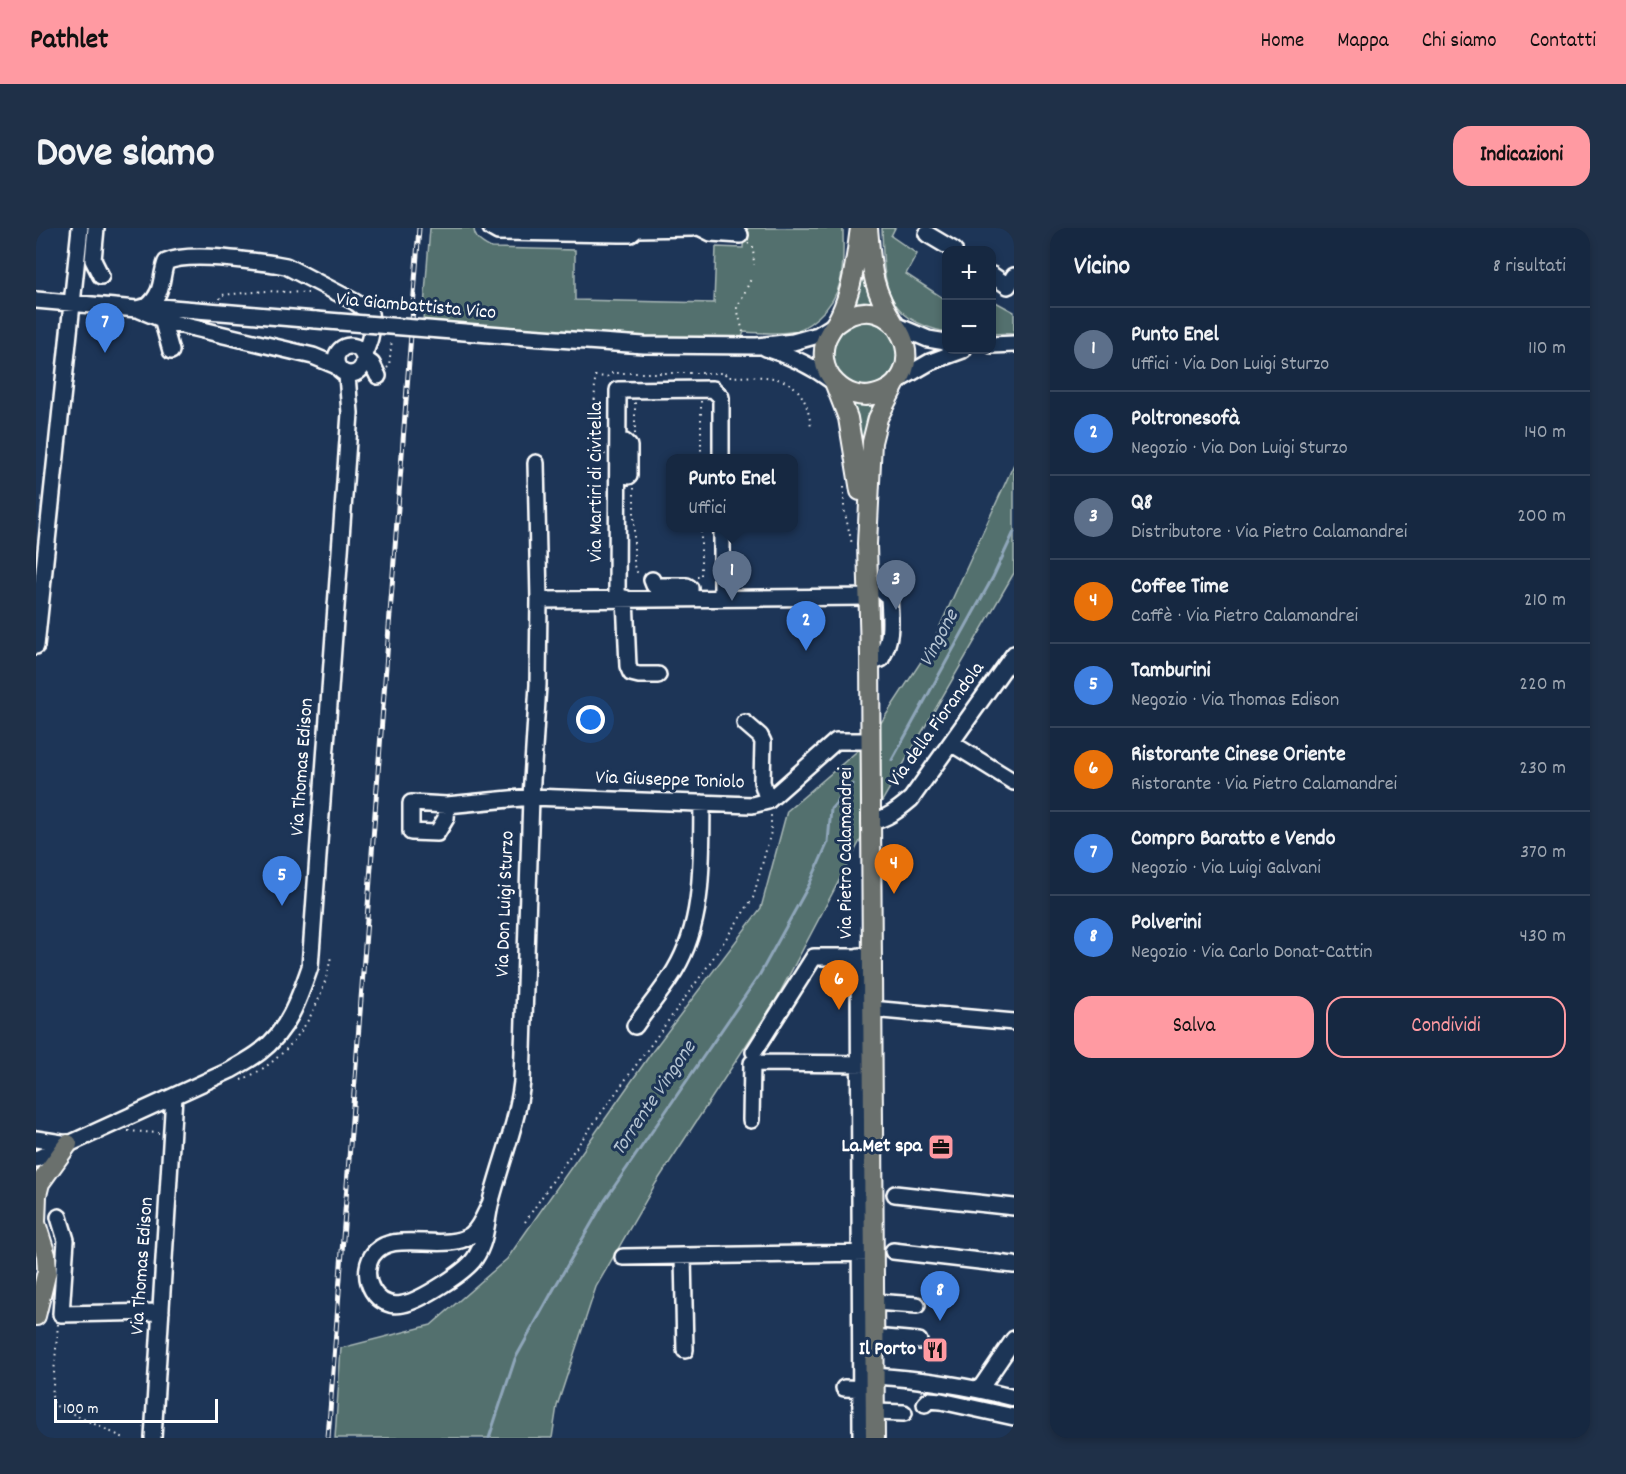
<!DOCTYPE html>
<html lang="it">
<meta charset="utf-8">
<style>
:root{--surface:#162841;--page:#1f3048;--text:#f1f3f6;--muted:#9ea6b1;--line:#35445a;--accent:#ff9aa2}
body{margin:0;font-family:Dekko,sans-serif;background:var(--page);color:var(--text)}
.controls{position:absolute;right:18px;top:18px;display:grid;overflow:hidden;border-radius:12px;box-shadow:0 3px 9px #0003}
.controls button{width:54px;height:54px;display:grid;place-items:center;padding:0;border:0;border-bottom:2px solid var(--line);background:var(--surface);color:var(--text);font:30px sans-serif}
.scale{position:absolute;left:18px;bottom:15px;width:164px;box-sizing:border-box;padding-left:6px;border:3px solid #fff;border-top:0;font-size:16px;line-height:21px;white-space:nowrap;color:#fff;-webkit-text-stroke:4px #1d3557;paint-order:stroke}
.you{position:absolute;left:555px;top:492px;width:21px;height:21px;margin:-15px;border:4px solid #fff;border-radius:50%;background:#1a73e8;box-shadow:0 0 0 9px #1a73e833}
.badge{display:grid;place-items:center;width:39px;height:39px;border-radius:50%;background:var(--accent);color:#fff;font-size:20px;font-weight:700}
.pin{position:absolute;translate:-50% -50px;filter:drop-shadow(0 2px 3px #0008)}
.pin::after{content:'';position:absolute;top:32px;width:21px;height:18px;background:inherit;clip-path:polygon(0 0,100% 0,50% 100%)}
.popup{position:absolute;left:630px;top:226px;width:132px;height:78px;box-sizing:border-box;display:grid;place-content:center;border-radius:12px;background:var(--surface);filter:drop-shadow(0 2px 4px #0005);font-size:20px;white-space:nowrap;color:var(--muted)}
.popup b{font-size:22px;color:var(--text)}
.popup::after{content:'';position:absolute;left:50%;top:100%;margin-left:-12px;border:12px solid transparent;border-top-color:var(--surface)}
.list{margin:0;padding:0;list-style:none}
h2{display:flex;justify-content:space-between;align-items:center;height:78px;margin:0;padding:0 24px;font-size:26px}
h2 small{font-size:20px;font-weight:400;color:var(--muted)}
.list li{display:grid;grid-template-columns:39px 1fr auto;gap:18px;align-items:center;box-sizing:border-box;height:84px;padding:0 24px;border-top:2px solid var(--line)}
.list b{display:block;font-size:22px;white-space:nowrap}
.list p{margin:0;font-size:20px;white-space:nowrap;color:var(--muted)}
.list em{font-size:20px;font-style:normal;color:var(--muted)}
.actions{display:flex;gap:12px;padding:18px 24px}
.actions a{flex:1;padding:14px 0;border:2px solid var(--accent);border-radius:18px;text-align:center;font-size:21px;color:var(--accent)}
.actions .main{background:var(--accent);color:#111}
.map{position:relative;flex:none;width:978px;height:1210px;overflow:hidden;border-radius:18px}
header{display:flex;align-items:center;gap:36px;box-sizing:border-box;height:84px;padding:0 30px;background:var(--accent);color:#111}
header strong{font-size:28px}
nav{display:flex;gap:33px;margin-inline-start:auto;font-size:21px}
.intro{display:flex;align-items:center;justify-content:space-between;box-sizing:border-box;height:144px;padding:0 36px}
h1{margin:0;font-size:42px}
.button{padding:15px 27px;border-radius:18px;background:var(--accent);color:#111;font-size:21px;font-weight:700}
main{display:flex;gap:36px;padding:0 36px}
aside{flex:1;background:var(--surface);border-radius:18px;box-shadow:0 3px 9px #0003}
.map>svg:first-child{display:block}
.green{fill:#53706e;stroke:#a9b8b6;stroke-width:1.5}
.lines{fill:none;stroke-linecap:round;stroke-linejoin:round}
.stream{stroke:#8fa6ba;stroke-width:3}
.minor-casing{stroke:#fff;stroke-width:20}
.major-casing{stroke:#fff;stroke-width:22}
.path{stroke:#fff;stroke-width:2;stroke-dasharray:1.5 4.5;stroke-linecap:butt}
.minor{stroke:#1d3557;stroke-width:15}
.major{stroke:#6a706d;stroke-width:18}
.rail-casing{stroke:#fff;stroke-width:5}
.rail{stroke:#1d3557;stroke-width:3;stroke-dasharray:9;stroke-linecap:butt}
.minor-bridge-casing{stroke:#fff;stroke-width:20;stroke-linecap:butt}
.minor-bridge{stroke:#1d3557;stroke-width:15}
.labels{text-anchor:middle;dominant-baseline:central;stroke-width:6;stroke-linejoin:round;paint-order:stroke}
.street-label{font-size:20px;fill:#fff;stroke:#1d3557}
.poi-label{font-size:20px;font-weight:bold;fill:#fff;stroke:#1d3557;text-anchor:end}
.water-label{font-size:21px;font-style:italic;fill:#b4c3d1;stroke:#1d3557}
</style>
<header>
<strong>Pathlet</strong>
<nav><a>Home</a><a>Mappa</a><a>Chi siamo</a><a>Contatti</a></nav>
</header>
<div class="intro"><h1>Dove siamo</h1><a class="button">Indicazioni</a></div>
<main>
<div class="map">
<svg width="978" height="1210" viewBox="0 0 978 1210">
<rect width="100%" height="100%" fill="#1d3557"/>
<filter id="ink" filterUnits="userSpaceOnUse"><feTurbulence type="fractalNoise" baseFrequency=".0167" numOctaves="2"/><feDisplacementMap in="SourceGraphic" scale="12" xChannelSelector="R" yChannelSelector="G"/><feConvolveMatrix kernelMatrix="1 2 1 2 8 2 1 2 1" color-interpolation-filters="sRGB"/></filter>
<g filter="url(#ink)">
<path class="green" d="M394,0H438C438,11 446,15 455,20L539,22V72L678,75L680,19L707,20L708,0H807C807,35 811,64 782,89C774,96 764,103 754,104C739,106 723,105 708,104L706,109H591L387,92Z
M846,0H859L855,8L881,26L870,46L910,72V104C846,90 848,56 846,0Z
M826,22C827,42 828,58 839,76L828,73L813,76Z
M956,72L978,84V105L956,106Z
M797 126a32 32 0 1 1 64 0a32 32 0 1 1-64 0Z
M812,176L824,177L840,176L826,239Z
M978,236V345L834,594L741,770L620,955L560,1059L521,1178L516,1210H299L305,1120L395,1097L471,1031L616,824L725,680L751,583L833,513L894,420Z"/>
<g class="lines">
<path class="stream" d="M856,532L957,349L978,304
M453,1210L479,1131L520,1057L569,972L724,746L773,657L792,614L795,581L817,556"/>
<g class="minor-casing">
<path id="minor" d="M60,0L57,32L65,48
M455,0L462,4L584,6H595L601,1L657,0
M665,0L675,5L704,7
M891,6L918,22
M956,47L972,58L978,48
M0,72L101,81L112,78L280,92
M112,78C128,64 124,51 130,34C153,23 212,33 239,36L250,38L319,74L334,85C337,102 335,111 328,126
M104,82L133,94L277,128L301,138
M126,91L135,123
M859,97L892,111L910,114
M478,108L608,117L721,118L757,114L782,107L800,96
M956,117L978,116
M300 132a14 14 0 1 1 28 0a14 14 0 1 1-28 0Z
M730,120C755,128 775,137 796,153
M329,131L336,136L342,148
M861,153L894,134L927,122
M582,214H589L593,218V248
M500,235L503,372
M686,300V370
M616,352L618,357L622,358H651L654,360V370
M833,358L845,362L853,369C854,392 857,409 845,431L834,435
M581,370L582,162L677,161L685,169V230
M589,370L592,438L595,445L603,447H622
M0,418L44,0
M709,495L724,508L727,514L726,554L732,573
M915,515L978,554
M411,577L410,590L401,605L375,604V575L411,577L495,569L716,577L732,573L800,513H833
M834,594C851,591 862,582 875,571L978,426
M823,728L825,1210
M835,781L978,794
M599,798C612,779 628,761 639,742C669,692 665,631 666,575
M718,824L778,729H832
M715,892L716,835L833,836
M0,911L32,916
M0,931L195,842C205,836 215,831 224,824C252,803 263,771 274,739L314,185L311,147
M859,966L978,979
M454,976C449,986 444,1000 435,1007C408,1026 355,999 336,1028C323,1050 340,1082 367,1076C384,1073 430,1044 439,1030C450,1014 450,995 454,977C464,936 481,897 486,854L495,569L502,457L503,372L833,369
M23,989L30,1012L25,1086L125,1084
M857,1023L978,1037
M647,1028L649,1122
M587,1029L834,1025
M838,1074L881,1077
M838,1109L883,1113
M838,1148C885,1151 932,1158 978,1170
M808,1160L835,1161
M944,1161L978,1111
M889,1176L893,1172L905,1173L978,1189
M839,1184L868,1185
M117,1210L138,868"/>
</g>
<g class="major-casing">
<path id="major" d="M832,0C836,42 835,58 858,95
M800,96C860,49 903,152 837,167C824,170 810,165 800,155C786,142 784,120 794,104C796,100 799,97 801,93C806,84 810,73 813,63C819,43 821,21 824,0
M798,154L812,190L824,263
M0,995L10,1027L11,1043L0,1088
M0,995L1,967L4,955L32,916
M839,1210L834,427L831,316L836,214L842,190L861,153"/>
</g>
<path class="path" d="M712,15L717,19L718,37
M184,71L185,67L231,63L272,65
M707,104L701,80L716,49
M351,140L353,138L356,111
M665,173V230
M599,206V173
M569,227L565,220L558,216L559,148L571,149L575,145H688L692,149C737,148 769,144 775,200
M808,259V281L816,316
M598,260V338L601,344L605,347
M661,349H665V300
M205,852C256,831 286,781 295,728
M92,903L123,905
M489,994L526,939L667,745L717,670L735,604V584
M22,1096L16,1170L18,1177L88,1210"/>
<use href="#minor" class="minor"/>
<use href="#major" class="major"/>
<g class="rail-casing">
<path id="rail" d="M292,1210L383,0"/>
</g>
<use href="#rail" class="rail"/>
<g class="minor-bridge-casing">
<path id="minor-bridge" d="M280,92L478,108"/>
</g>
<use href="#minor-bridge" class="minor-bridge"/>
</g>
</g>
<defs>
<g id="office-square" transform="scale(1.35)"><rect x="-9" y="-9" width="18" height="18" rx="4" fill="#ff9aa2" stroke="#1d3557"/><path d="M-6-3h4V-5.5h4V-3h4V5H-6ZM-1-4.5V-3h2v-1.5ZM-6 0V1H6V0Z" fill="#111"/></g>
<g id="restaurant-square" transform="scale(1.35)"><rect x="-9" y="-9" width="18" height="18" rx="4" fill="#ff9aa2" stroke="#1d3557"/><path d="M-5-6h1v4h1v-4h1v4h1v-4h1v5L-1.5 .5V6h-2V.5L-5-1ZM5-6V6H3V1.5H1.5Q1.5-4 5-6Z" fill="#111"/></g>
</defs>
<g fill-rule="evenodd">
<use href="#office-square" x="905" y="919"/>
<use href="#restaurant-square" x="899" y="1122"/>
</g>
<g class="labels">
<g class="street-label">
<text transform="translate(380 79) rotate(5)">Via Giambattista Vico</text>
<text transform="translate(561 254) rotate(-90)">Via Martiri di Civitella</text>
<text transform="translate(901 497) rotate(-54)">Via della Fiorandola</text>
<text transform="translate(267 539) rotate(-86)">Via Thomas Edison</text>
<text transform="translate(634 553) rotate(2)">Via Giuseppe Toniolo</text>
<text transform="translate(811 625) rotate(-90)">Via Pietro Calamandrei</text>
<text transform="translate(470 676) rotate(-88)">Via Don Luigi Sturzo</text>
<text transform="translate(107 1038) rotate(-86)">Via Thomas Edison</text>
</g>
<g class="poi-label">
<text x="886" y="919">La.Met spa</text>
<text x="880" y="1122">Il Porto</text>
</g>
<g class="water-label">
<text transform="translate(904 411) rotate(-62)">Vingone</text>
<text transform="translate(619 871) rotate(-56)">Torrente Vingone</text>
</g>
</g>
</svg>
<div class="controls">
<button>+</button>
<button>−</button>
</div>
<div class="scale">100 m</div>
<div class="you"></div>
<div class="pin badge" style="left:696px;top:373px;background:#5c6f8a">1</div>
<div class="popup"><b>Punto Enel</b>Uffici</div>
<div class="pin badge" style="left:770px;top:423px;background:#3f7fe0">2</div>
<div class="pin badge" style="left:860px;top:382px;background:#5c6f8a">3</div>
<div class="pin badge" style="left:858px;top:666px;background:#e8710a">4</div>
<div class="pin badge" style="left:246px;top:678px;background:#3f7fe0">5</div>
<div class="pin badge" style="left:803px;top:782px;background:#e8710a">6</div>
<div class="pin badge" style="left:69px;top:125px;background:#3f7fe0">7</div>
<div class="pin badge" style="left:904px;top:1093px;background:#3f7fe0">8</div>
</div>
<aside>
<h2>Vicino<small>8 risultati</small></h2>
<ul class="list">
<li><span class="badge" style="background:#5c6f8a">1</span><div><b>Punto Enel</b><p>Uffici · Via Don Luigi Sturzo</p></div><em>110 m</em></li>
<li><span class="badge" style="background:#3f7fe0">2</span><div><b>Poltronesofà</b><p>Negozio · Via Don Luigi Sturzo</p></div><em>140 m</em></li>
<li><span class="badge" style="background:#5c6f8a">3</span><div><b>Q8</b><p>Distributore · Via Pietro Calamandrei</p></div><em>200 m</em></li>
<li><span class="badge" style="background:#e8710a">4</span><div><b>Coffee Time</b><p>Caffè · Via Pietro Calamandrei</p></div><em>210 m</em></li>
<li><span class="badge" style="background:#3f7fe0">5</span><div><b>Tamburini</b><p>Negozio · Via Thomas Edison</p></div><em>220 m</em></li>
<li><span class="badge" style="background:#e8710a">6</span><div><b>Ristorante Cinese Oriente</b><p>Ristorante · Via Pietro Calamandrei</p></div><em>230 m</em></li>
<li><span class="badge" style="background:#3f7fe0">7</span><div><b>Compro Baratto e Vendo</b><p>Negozio · Via Luigi Galvani</p></div><em>370 m</em></li>
<li><span class="badge" style="background:#3f7fe0">8</span><div><b>Polverini</b><p>Negozio · Via Carlo Donat-Cattin</p></div><em>430 m</em></li>
</ul>
<div class="actions"><a class="main">Salva</a><a>Condividi</a></div>
</aside>
</main>
